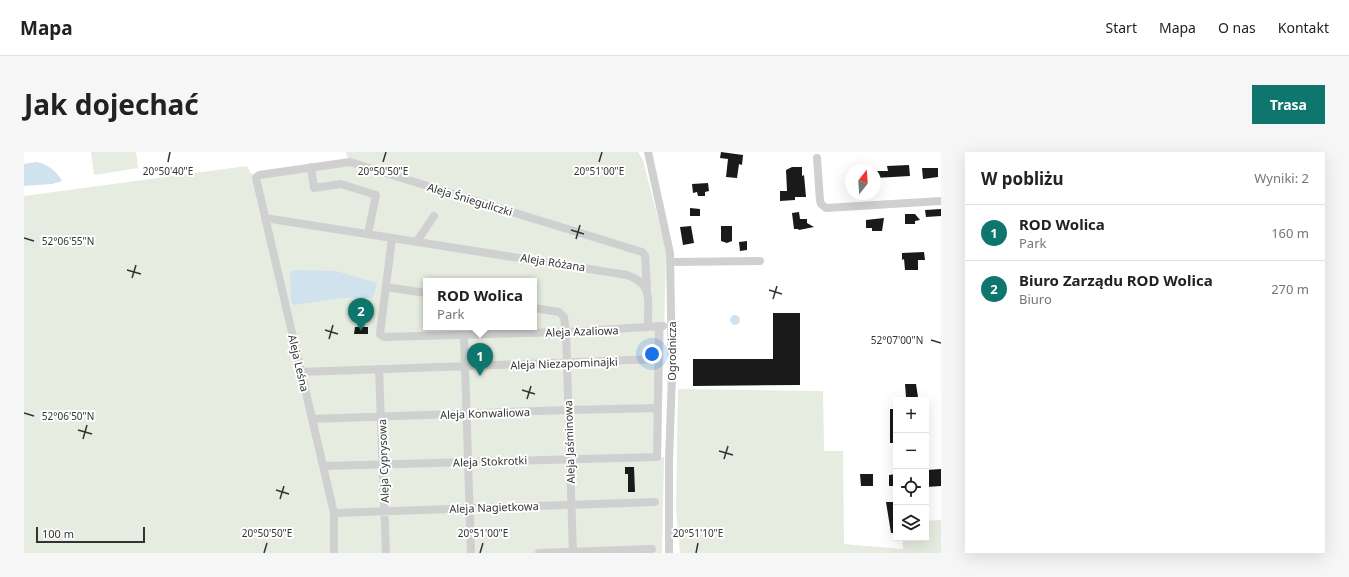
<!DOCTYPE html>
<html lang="pl">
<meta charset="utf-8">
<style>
:root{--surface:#fff;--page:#f6f6f6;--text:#222;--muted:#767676;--line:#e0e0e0;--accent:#0f766e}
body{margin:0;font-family:"Noto Sans",sans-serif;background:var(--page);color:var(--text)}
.controls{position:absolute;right:12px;bottom:12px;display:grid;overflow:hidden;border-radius:0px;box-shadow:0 4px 16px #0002}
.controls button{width:36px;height:36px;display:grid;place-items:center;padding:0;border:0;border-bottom:1px solid var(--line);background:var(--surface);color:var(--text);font:20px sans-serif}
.compass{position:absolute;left:821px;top:12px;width:36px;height:36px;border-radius:50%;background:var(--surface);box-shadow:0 4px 16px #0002;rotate:17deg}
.scale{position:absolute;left:12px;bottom:10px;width:109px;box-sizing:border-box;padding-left:4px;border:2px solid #333;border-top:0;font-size:11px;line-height:14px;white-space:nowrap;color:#333;-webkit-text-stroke:3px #fff;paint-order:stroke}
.you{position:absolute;left:628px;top:202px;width:14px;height:14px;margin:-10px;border:3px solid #fff;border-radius:50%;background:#1a73e8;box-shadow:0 0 0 6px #1a73e833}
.badge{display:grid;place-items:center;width:26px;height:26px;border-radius:50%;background:var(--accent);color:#fff;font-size:13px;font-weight:700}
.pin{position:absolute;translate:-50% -33px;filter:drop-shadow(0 1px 2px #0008)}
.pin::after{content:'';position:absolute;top:21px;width:14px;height:12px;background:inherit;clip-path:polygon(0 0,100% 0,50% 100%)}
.popup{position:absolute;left:399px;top:126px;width:114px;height:52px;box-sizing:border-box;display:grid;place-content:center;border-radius:0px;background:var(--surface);filter:drop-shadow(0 1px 3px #0005);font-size:13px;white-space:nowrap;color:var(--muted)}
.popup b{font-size:15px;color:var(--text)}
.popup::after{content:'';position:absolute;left:50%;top:100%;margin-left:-8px;border:8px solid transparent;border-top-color:var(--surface)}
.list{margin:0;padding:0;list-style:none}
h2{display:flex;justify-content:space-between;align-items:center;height:52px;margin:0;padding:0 16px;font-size:17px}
h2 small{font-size:13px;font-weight:400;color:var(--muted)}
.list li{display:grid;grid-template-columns:26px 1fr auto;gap:12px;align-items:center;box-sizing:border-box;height:56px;padding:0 16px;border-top:1px solid var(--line)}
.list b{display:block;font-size:15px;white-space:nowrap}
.list p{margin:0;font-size:13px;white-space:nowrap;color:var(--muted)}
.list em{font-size:13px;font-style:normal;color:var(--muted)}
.icon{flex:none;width:22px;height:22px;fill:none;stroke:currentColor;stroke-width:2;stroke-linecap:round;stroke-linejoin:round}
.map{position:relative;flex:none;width:917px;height:401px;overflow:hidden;border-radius:0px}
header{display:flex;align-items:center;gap:24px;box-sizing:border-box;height:56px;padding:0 20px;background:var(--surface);border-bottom:1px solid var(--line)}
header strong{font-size:19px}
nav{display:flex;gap:22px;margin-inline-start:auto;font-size:14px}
.intro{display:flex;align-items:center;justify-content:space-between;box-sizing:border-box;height:96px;padding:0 24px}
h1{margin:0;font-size:28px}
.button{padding:10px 18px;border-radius:0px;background:var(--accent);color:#fff;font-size:14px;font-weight:700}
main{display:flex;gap:24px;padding:0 24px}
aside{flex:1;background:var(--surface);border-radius:0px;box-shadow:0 4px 16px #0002}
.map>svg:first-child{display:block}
.green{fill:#e6ecdf;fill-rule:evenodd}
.water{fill:#cfe2ee}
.building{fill:#1a1a1a}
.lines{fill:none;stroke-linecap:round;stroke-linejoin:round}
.minor{stroke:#d0d0d0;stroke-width:8}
.ticks{fill:none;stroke:#333;stroke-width:1.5}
.labels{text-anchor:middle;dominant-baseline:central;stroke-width:4;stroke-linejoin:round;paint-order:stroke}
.street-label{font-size:11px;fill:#333;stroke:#fff}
.ticks-label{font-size:10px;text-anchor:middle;fill:#333;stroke:#fff;stroke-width:4;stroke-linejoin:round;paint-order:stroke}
</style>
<header>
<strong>Mapa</strong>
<nav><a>Start</a><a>Mapa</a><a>O nas</a><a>Kontakt</a></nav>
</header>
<div class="intro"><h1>Jak dojechać</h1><a class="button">Trasa</a></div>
<main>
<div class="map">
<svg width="917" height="401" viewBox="0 0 917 401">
<rect width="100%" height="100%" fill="#fff"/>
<path class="green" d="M67,0H112L114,16L70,23Z
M322,0H614L619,8L642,98L637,305H640L638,401H0V44L223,14L227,22L324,7ZM402,129H510V175H402Z
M654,237L799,239L800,299H819L820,392L879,397L878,386H902V369L917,368V401H656L652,357Z"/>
<path class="water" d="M12,10C22,11 34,20 38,29L28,32L0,34V12Z
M269,118L312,119L353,131L349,146H318L270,153L267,150L266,122Z
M706 168a5 5 0 1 1 10 0a5 5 0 1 1-10 0Z"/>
<path class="building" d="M697,0L719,3L718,13L715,12L713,26L702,25L704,7L696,6Z
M885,13L886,24L851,26V19H864L863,14Z
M778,15V24L780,23L782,45H771V48L756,49V39H763L762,18L768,15Z
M898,16H914V25L899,27Z
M684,31L685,39L681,40V44H674L673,40L669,41L668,32Z
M666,56L676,57V64H666Z
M917,57V64L902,65L901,58Z
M775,60L776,67H783V71L790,75L775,78L774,77H770L768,61Z
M881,62H891L896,68L891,69V72H881Z
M860,66L858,79H848V76H842V68Z
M667,74L670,91L659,93L656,75Z
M697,74H708V89L703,91L697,89Z
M723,89V98L716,99L715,90Z
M900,100L901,108H894V118H881L880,107L878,108V101Z
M749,161H776V233L669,234V207H749Z
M331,175H344V182H330Z
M881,232H892L894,245H882Z
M866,257H872V291H866Z
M601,315H610L611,340H604V322H601Z
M917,317V334L902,335V318Z
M836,322H849V334H837Z
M872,322V334H865V323Z
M862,350H871L872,381H867Z"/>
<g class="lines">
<path class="minor" d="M624,0L646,101L648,222L645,309V401
M793,6L796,49L797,52L802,56L917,49
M287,15L290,36L317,32L352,43L344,82
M241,66L603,123C631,133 623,149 624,175
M368,86L356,182L360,185L542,180L639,174
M393,89L410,64
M646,110L736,109
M362,135L402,141
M510,156L535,160L540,165L542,180L549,401
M440,184L447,401
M355,217L362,401
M277,220L635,207
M288,267L544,258L634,256
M299,314L633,305L635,174
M310,361L631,350
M310,401V361L232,26L235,23L326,10L618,100L621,103L623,136
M515,401L628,397"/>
</g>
<path class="ticks" d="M144,10L146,0M359,10L362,0M575,10L578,0M547,78L560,82M0,86L10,89M552,87L556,73M103,118L117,122M108,126L112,113M745,138L758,142M749,147L753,134M301,178L314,182M305,187L309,173M907,188L917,191M498,238L511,242M503,247L507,234M0,261L10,264M54,278L68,282M59,287L63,273M695,299L709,303M700,307L704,294M252,338L265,342M256,347L260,334M240,401L243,391M456,401L459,391M672,401L674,391"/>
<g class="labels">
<g class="street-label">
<text transform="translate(446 47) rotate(17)">Aleja Śnieguliczki</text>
<text transform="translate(529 110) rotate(9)">Aleja Różana</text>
<text transform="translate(558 179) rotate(-2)">Aleja Azaliowa</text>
<text transform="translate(647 199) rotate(-90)">Ogrodnicza</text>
<text transform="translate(275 211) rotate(77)">Aleja Leśna</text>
<text transform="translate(540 211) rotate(-2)">Aleja Niezapominajki</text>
<text transform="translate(461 261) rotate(-2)">Aleja Konwaliowa</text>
<text transform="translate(545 290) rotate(-92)">Aleja Jaśminowa</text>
<text transform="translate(359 309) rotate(-92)">Aleja Cyprysowa</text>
<text transform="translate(466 309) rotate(-2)">Aleja Stokrotki</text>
<text transform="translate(470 355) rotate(-2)">Aleja Nagietkowa</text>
</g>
</g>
<g class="ticks-label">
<text x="144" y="23">20°50'40"E</text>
<text x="359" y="23">20°50'50"E</text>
<text x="575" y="23">20°51'00"E</text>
<text x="44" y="93">52°06'55"N</text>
<text x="873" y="192">52°07'00"N</text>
<text x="44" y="268">52°06'50"N</text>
<text x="243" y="385">20°50'50"E</text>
<text x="459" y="385">20°51'00"E</text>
<text x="674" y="385">20°51'10"E</text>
</g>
</svg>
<div class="controls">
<button>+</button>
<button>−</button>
<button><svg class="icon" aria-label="locate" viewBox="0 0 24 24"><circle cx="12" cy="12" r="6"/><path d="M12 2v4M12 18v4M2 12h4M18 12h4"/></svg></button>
<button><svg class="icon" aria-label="layers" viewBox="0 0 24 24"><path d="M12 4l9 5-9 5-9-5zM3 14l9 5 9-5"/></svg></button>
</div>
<svg class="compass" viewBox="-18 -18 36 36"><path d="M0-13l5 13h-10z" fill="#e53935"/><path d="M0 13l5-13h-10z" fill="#767676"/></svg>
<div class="scale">100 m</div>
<div class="you"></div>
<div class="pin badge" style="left:456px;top:224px">1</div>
<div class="popup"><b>ROD Wolica</b>Park</div>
<div class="pin badge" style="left:337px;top:179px">2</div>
</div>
<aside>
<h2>W pobliżu<small>Wyniki: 2</small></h2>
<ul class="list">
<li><span class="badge">1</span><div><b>ROD Wolica</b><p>Park</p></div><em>160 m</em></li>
<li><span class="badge">2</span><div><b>Biuro Zarządu ROD Wolica</b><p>Biuro</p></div><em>270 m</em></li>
</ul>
</aside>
</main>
